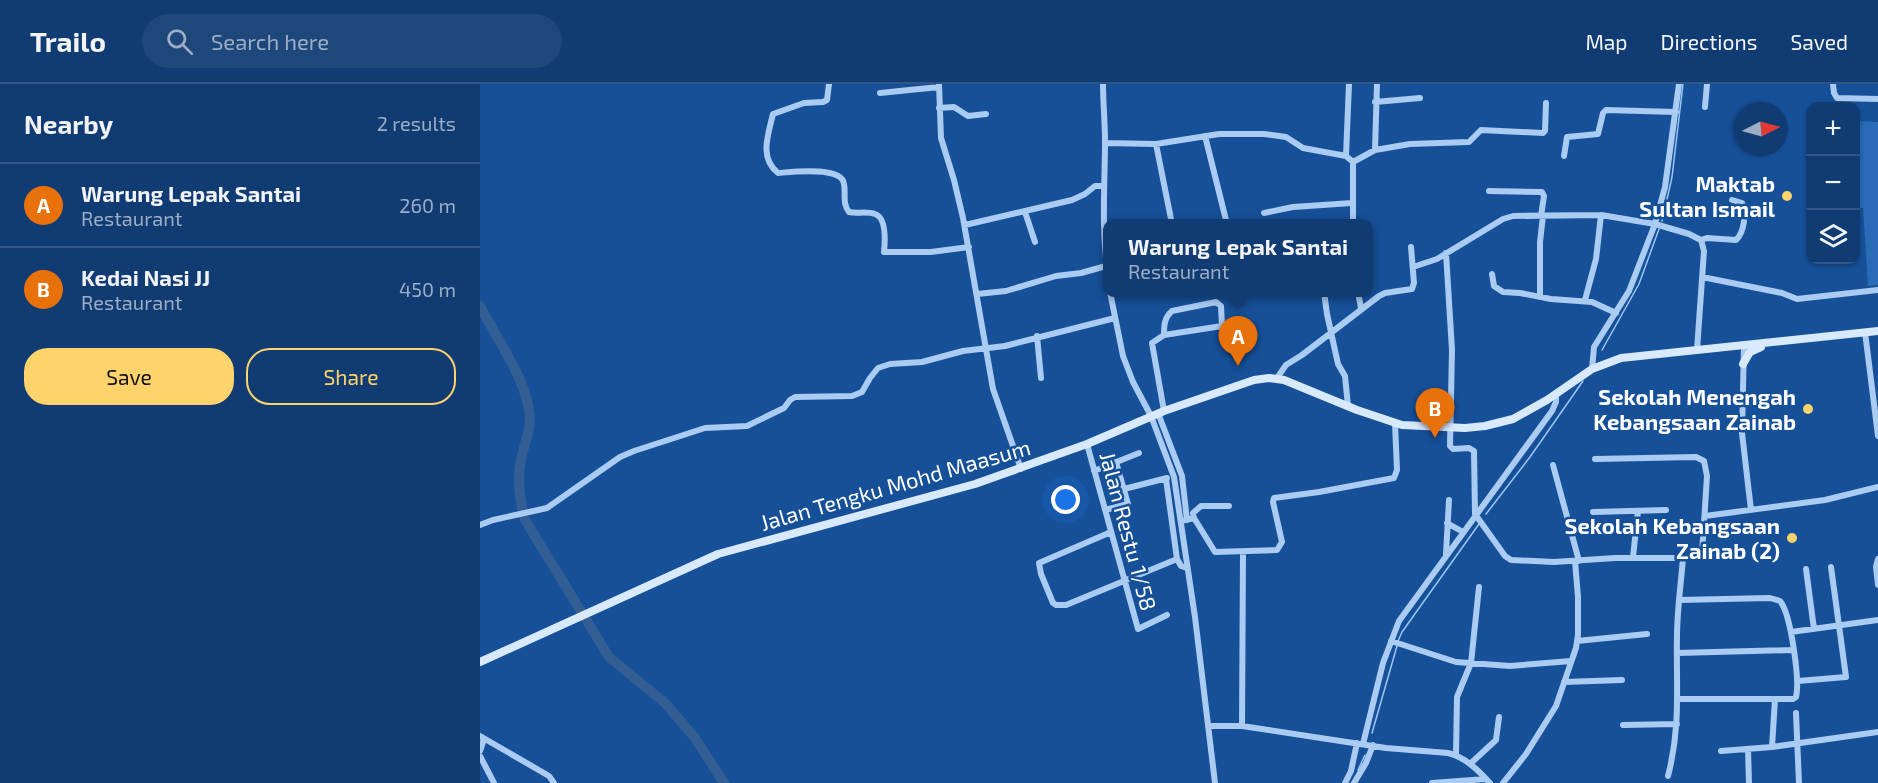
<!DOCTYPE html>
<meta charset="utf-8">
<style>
:root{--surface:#103c73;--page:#1e477b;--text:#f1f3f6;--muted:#9cadc4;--line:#305685;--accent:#ffd36b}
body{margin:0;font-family:"Exo 2",sans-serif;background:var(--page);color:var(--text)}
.controls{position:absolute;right:18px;top:18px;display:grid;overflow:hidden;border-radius:12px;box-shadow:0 2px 4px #0004}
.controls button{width:54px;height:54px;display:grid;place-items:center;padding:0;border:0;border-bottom:2px solid var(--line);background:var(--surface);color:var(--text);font:30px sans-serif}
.compass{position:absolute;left:1254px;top:18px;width:54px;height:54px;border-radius:50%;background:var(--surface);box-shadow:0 2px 4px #0004;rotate:84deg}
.you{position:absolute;left:586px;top:416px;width:21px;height:21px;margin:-15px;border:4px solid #fff;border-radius:50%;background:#1a73e8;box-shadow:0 0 0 9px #1a73e833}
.badge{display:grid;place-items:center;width:39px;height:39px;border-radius:50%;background:var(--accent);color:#fff;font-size:20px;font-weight:700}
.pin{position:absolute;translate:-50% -50px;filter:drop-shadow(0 2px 3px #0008)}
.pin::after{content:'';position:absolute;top:32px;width:21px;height:18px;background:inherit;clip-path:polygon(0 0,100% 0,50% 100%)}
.popup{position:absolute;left:623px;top:135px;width:270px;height:78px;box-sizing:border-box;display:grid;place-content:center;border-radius:12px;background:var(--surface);filter:drop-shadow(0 2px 4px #0005);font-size:20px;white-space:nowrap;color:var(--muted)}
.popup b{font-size:22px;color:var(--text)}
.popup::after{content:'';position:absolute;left:50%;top:100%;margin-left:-12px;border:12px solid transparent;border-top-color:var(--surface)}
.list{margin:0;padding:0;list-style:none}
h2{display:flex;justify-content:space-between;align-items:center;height:78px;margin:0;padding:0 24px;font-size:26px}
h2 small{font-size:20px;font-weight:400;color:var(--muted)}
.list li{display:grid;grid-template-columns:39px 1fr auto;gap:18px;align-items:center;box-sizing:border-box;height:84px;padding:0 24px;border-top:2px solid var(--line)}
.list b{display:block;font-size:22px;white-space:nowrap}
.list p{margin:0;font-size:20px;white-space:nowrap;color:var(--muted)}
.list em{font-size:20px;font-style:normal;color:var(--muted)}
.actions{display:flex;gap:12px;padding:18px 24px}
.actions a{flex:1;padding:14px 0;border:2px solid var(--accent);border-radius:24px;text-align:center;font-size:21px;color:var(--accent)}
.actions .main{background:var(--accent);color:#111}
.icon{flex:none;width:33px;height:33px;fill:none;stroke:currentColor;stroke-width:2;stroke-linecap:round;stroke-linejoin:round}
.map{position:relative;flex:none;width:1398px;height:699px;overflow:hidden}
header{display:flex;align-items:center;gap:36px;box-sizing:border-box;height:84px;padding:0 30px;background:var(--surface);border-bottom:2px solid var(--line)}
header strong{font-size:28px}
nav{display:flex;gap:33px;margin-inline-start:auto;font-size:21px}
.search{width:420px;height:54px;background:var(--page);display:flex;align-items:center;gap:15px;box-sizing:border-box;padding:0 21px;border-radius:33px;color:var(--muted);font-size:22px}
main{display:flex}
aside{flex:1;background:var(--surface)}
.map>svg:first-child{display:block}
.green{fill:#296bb7}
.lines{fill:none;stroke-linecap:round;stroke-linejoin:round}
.stream{stroke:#9cc6f5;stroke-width:1.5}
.river{stroke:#335e93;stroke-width:10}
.minor{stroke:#aacbf2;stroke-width:6}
.secondary{stroke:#d9e9fc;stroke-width:8}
.poi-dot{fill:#ffd36b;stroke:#165099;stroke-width:2}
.labels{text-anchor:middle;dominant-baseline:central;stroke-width:5;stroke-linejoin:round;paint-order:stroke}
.poi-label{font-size:22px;font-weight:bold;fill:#fff;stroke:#165099;text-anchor:end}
.street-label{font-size:22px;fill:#fff;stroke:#165099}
</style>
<header>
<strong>Trailo</strong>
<div class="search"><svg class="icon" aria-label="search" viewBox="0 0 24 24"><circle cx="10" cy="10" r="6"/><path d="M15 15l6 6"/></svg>Search here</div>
<nav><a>Map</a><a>Directions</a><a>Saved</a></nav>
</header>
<main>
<aside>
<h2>Nearby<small>2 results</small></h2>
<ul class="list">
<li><span class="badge" style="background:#e8710a">A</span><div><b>Warung Lepak Santai</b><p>Restaurant</p></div><em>260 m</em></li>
<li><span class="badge" style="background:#e8710a">B</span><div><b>Kedai Nasi JJ</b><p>Restaurant</p></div><em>450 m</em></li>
</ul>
<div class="actions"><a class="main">Save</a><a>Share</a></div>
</aside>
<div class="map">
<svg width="1398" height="699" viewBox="0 0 1398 699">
<rect width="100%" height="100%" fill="#165099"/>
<path class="green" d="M1376,37L1398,38V201L1388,202L1383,124H1376Z"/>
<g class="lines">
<path class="stream" d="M1182,137L1192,93L1203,0
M1122,266L1159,200L1179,145
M1006,430L1050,373L1103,297
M918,557L922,548L999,440
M892,649L917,562
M878,686L885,671"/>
<path class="river" d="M0,222C17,256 49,298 50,336C50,350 43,363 41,376C37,395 40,417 45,436L129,573L185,619L215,654L244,699"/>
<path class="minor" d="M349,0L347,16L343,18L324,19L293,30C288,51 279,74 298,89C312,88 362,82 364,100C366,110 362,119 369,128C377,130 387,127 395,130C407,134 405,158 404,168H451L489,163
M459,0L461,54L474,96L483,134L513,305L541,385
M623,0C623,19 625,38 625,57C625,100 621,145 628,189
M1353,0L1354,9L1357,14L1398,15
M400,9L459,3
M895,18L940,14
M1225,23L1227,0
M459,24L474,23L488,32L506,30
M725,52L747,140
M625,59L676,60L739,50H784L806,53L823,64L866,72L873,78
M676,60L692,140
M895,66L930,60L989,58L1001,46L1063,49L1065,47L1066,19
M866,72L869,0
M1084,72L1087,53L1118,50L1123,29L1126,26L1196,28
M1009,107L1062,108L1064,112L1061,132
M545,128L555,158
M784,129L813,123L872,119
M873,140V78L895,66L897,0
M485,141L592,116L605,110L615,102H624
M966,169L972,266L970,362L973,365L989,364L994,367L995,430L1025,472L1031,476L1074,478L1135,474H1214L1222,470L1227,392L1224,377L1216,373L1115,375
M933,183L957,175L1023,135L1033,132L1121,131L1175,140L1185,103L1199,0
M1012,190L1014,202L1023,208L1040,209L1071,215L1112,218L1136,229
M1222,193L1302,209L1317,215L1398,206
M630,208L643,272L653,298L671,332L694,393L715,533L735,699
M844,208L847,230L858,280L865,292L868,322
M878,208L881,224
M497,210L526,207L576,192L601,189L626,182
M1060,213V158L1063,132
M1105,216L1116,175L1121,131
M1385,248L1398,352
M557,252L561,294
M1264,262L1262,349L1271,426
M1217,266L1224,167L1221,156
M1112,285L1114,263L1149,207L1175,140L1209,150L1221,156L1227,154L1256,156C1264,149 1267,128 1262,119L1252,116
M797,294L806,281L822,271L899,212L905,209L932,205L934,199L931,163
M684,327L672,259L684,251L742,242L741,222L736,218L692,227C684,234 684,242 684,251
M678,329L702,392L707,436
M607,360L658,545L687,531
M1073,381L1099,477
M614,387L659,369
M686,395L697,475L701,482L707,484
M644,405L687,394
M625,426L648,420L636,378
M1113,428L1186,426
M1225,432L1345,416L1398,403
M714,434L713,429L721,422H749
M701,437L714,434L735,468L797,466L802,458L793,418L794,414L839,408L914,394L917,386L915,339
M967,439L983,448
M0,441L13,436L67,424L140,373L154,367L225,344L267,342L304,324L310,316L315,313L372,312L382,308L390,294L398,284L410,280L442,278L483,267L525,262L635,234
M631,448L559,479L561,490L573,519L576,521H586L697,475
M966,470L969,416
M1153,473L1158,427
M1398,475L1396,483L1398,501
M1326,485L1334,545
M1311,548L1398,536
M911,557L976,578L1030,582L1091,577
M1097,557L1167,550
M1197,569L1313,566
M1318,597L1366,593L1351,483
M1084,598L1142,596
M1198,615H1313L1316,613C1320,597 1311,530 1300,517L1290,514L1199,516
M1316,629L1319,699
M1143,641L1197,640
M729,642H762L906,664L968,669C985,673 998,686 1010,699
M762,642L763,468
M0,652L69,692L74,699
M883,660L903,579L919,537L1072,327L1076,318V309
M1292,663L1295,615
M1268,665L1269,699
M0,667L4,655
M1241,667L1292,663L1398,648
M976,671L977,613L991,579L999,503
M0,672L14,699
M990,680L1016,656L1019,633
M1188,692C1201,642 1196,603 1197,553C1197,526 1201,500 1203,474
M865,699L871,687L877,659
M874,699L886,679L893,661
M952,699L1006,695
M1023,699L1046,670L1076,622L1096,564L1098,551V513L1095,477"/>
<path class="secondary" d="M1263,280L1270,268L1281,263
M0,578L238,470L495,400L607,360L684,327L774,296L789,294L804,296L877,326L922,341L985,344L1005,342L1033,335L1067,316L1112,285L1141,274L1398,247"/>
</g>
<g class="poi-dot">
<circle cx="1307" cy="112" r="6"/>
<circle cx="1328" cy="325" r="6"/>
<circle cx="1312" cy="454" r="6"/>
</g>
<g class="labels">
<g class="poi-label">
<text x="1295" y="99">Maktab<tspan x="1295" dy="25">Sultan Ismail</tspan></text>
<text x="1316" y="312">Sekolah Menengah<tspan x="1316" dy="25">Kebangsaan Zainab</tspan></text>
<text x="1300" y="441">Sekolah Kebangsaan<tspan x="1300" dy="25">Zainab (2)</tspan></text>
</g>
<g class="street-label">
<text transform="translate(415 400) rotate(-16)">Jalan Tengku Mohd Maasum</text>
<text transform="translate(649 447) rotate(75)">Jalan Restu 1/58</text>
</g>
</g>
</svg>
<div class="controls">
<button>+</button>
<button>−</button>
<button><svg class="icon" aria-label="layers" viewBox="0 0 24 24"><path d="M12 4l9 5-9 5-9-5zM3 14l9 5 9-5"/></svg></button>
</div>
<svg class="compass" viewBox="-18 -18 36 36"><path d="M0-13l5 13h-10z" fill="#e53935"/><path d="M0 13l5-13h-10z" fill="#9cadc4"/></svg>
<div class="you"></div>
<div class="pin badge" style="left:758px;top:282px;background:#e8710a">A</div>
<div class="popup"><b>Warung Lepak Santai</b>Restaurant</div>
<div class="pin badge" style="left:955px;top:354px;background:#e8710a">B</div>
</div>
</main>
